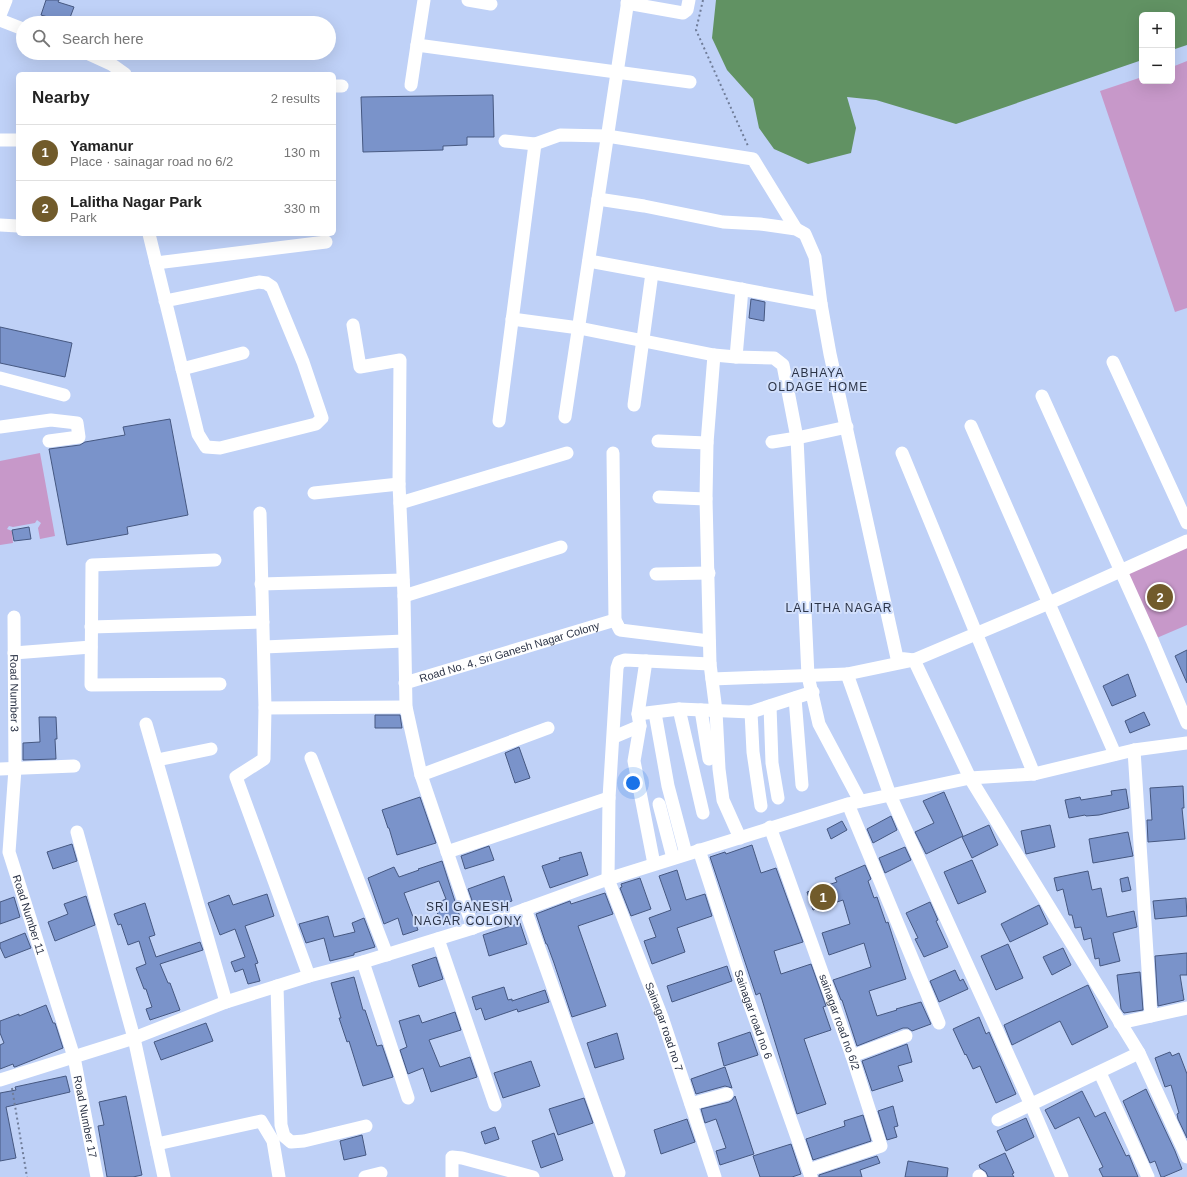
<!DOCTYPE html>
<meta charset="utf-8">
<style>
:root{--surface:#fff;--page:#f2f2f2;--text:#222;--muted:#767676;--line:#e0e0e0;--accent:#715b2b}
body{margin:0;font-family:Helvetica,sans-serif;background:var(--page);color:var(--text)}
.controls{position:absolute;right:12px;top:12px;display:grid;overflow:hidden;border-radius:6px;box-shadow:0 4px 16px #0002}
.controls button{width:36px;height:36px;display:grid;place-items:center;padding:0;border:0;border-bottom:1px solid var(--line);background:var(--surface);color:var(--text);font:20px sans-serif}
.you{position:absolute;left:633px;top:783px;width:14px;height:14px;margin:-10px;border:3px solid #fff;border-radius:50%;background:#1a73e8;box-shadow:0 0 0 6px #1a73e833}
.badge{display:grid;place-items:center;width:26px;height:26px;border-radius:50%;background:var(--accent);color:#fff;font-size:13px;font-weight:700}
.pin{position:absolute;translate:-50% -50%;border:2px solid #fff;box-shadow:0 1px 4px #0006}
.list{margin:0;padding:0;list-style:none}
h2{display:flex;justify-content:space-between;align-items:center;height:52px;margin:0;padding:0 16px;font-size:17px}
h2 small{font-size:13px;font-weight:400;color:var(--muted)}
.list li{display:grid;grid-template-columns:26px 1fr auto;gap:12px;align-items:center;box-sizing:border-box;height:56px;padding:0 16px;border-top:1px solid var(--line)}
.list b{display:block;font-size:15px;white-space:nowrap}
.list p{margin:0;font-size:13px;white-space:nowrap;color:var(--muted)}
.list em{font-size:13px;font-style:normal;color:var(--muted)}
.icon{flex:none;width:22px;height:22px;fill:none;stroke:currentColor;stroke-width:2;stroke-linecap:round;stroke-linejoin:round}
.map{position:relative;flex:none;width:1187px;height:1177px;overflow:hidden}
.search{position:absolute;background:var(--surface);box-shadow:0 4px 16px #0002;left:16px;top:16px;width:320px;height:44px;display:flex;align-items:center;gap:10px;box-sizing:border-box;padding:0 14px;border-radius:22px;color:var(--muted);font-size:15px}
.panel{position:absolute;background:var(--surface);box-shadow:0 4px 16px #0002;left:16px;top:72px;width:320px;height:164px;border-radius:6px}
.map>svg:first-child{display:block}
.green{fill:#c798c9}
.water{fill:#619263}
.building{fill:#7a93ca;stroke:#465881}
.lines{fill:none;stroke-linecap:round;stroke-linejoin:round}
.path{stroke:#707d99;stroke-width:2;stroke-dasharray:2 3;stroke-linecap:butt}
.minor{stroke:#fff;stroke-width:13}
.labels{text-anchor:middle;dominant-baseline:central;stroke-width:4;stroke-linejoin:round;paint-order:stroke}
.street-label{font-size:11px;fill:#2b3346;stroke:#d0defb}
.neighbourhood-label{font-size:12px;letter-spacing:1px;fill:#2b3346;stroke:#d0defb}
</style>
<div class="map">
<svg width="1187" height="1177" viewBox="0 0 1187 1177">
<rect width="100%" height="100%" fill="#bfd1f7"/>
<path class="green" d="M1187,61V308L1175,312L1100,91L1142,77V81H1172V67Z
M40,453L55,536L40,539L38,528L41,523L37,520L35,523L13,527L9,526L7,529L12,531L13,543L0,545V461Z
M1187,541V625L1152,640L1120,570Z"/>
<path class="water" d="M716,0H1187V45L1172,50V15H1142V60L956,124L876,100L847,97L856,128L851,153L808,164L774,149L759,128L753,99L727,70L712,38Z"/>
<path class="building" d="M46,0H59L58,2L74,7L68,23L41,15Z
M493,95L494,137H467V145L443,146V150L363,152L361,97Z
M751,299L765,302L764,321L749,318Z
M0,327L72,343L65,377L0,363Z
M170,419L188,515L127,527L128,534L67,545L49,449L80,445L85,442L125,435L123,427Z
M29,527L31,539L14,541L12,530Z
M1187,650V683L1175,656Z
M1128,674L1136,696L1112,706L1103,686Z
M1144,712L1150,725L1130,733L1125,721Z
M375,715H400L402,728H375Z
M39,717H56L57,739H55L56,759L23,760V743L40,742Z
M519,747L530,778L515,783L505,753Z
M1183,786L1184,808H1182L1185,839L1148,842L1147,820H1152L1150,788Z
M1126,789L1129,808L1099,815L1086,816L1085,815L1069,818L1065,800L1080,797L1081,800L1112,795L1111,791Z
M944,792L963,836L926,854L915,832L934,823L923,801Z
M420,797L436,843L397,855L389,828H388L382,810Z
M891,816L897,830L873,843L867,829Z
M842,821L847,830L831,839L827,829Z
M989,825L998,845L972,858L962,837Z
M1050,825L1055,847L1026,854L1021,831Z
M1128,832L1133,856L1093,863L1089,839Z
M72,844L77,861L53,869L47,852Z
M752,845L761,873L776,868L803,942L774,951L781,974L811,964L826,1006L823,1007L831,1030L804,1039L826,1104L797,1114L760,993L756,995L710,857L725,852L726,854Z
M489,846L494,860L465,869L461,856Z
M905,847L911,860L885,873L879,858Z
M581,852L588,875L550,888L542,866L560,860L559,858Z
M972,860L986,892L958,904L944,872Z
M442,861L460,917L442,925L434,904L446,899L439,881L404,893L418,930L403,935L398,918L384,924L368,878L394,867L399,877L419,870L418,869Z
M865,865L871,879L868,881L874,898L877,897L886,923L888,922L906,979L869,991L877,1016L897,1010L896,1009L921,1002L931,1024L912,1031L908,1028H903L857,1046L842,1000H841L833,980L871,967L864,943L829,955L822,933L850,924L843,900L813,910L807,892L837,882L835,878Z
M677,870L686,900L705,894L712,916L677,928L685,952L652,964L644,941L656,937L649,918L671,910L659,876Z
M1088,871L1092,890L1101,888L1107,917L1134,911L1137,927L1113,933L1120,961L1100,966L1099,958L1095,959L1091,938L1084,940L1081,927L1075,928L1072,915H1069L1063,889L1057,891L1054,878Z
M504,876L512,901L476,912L468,889Z
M1128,877L1131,890L1122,892L1120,879Z
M640,878L651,909L631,916L620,888L622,887L621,884Z
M605,893L613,914L578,926L606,1006L572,1017L554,963L547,944H546L536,914L570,901L571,904Z
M267,894L274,916L245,926L258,963L255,964L260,981L248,984L243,969L235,972L231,962L245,957L235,929L220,935L208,903L229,895L233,905Z
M86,896L95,925L55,941L48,922L68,914L64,904Z
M14,897L20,917L0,924V902Z
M1186,898L1187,916L1155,919L1153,901Z
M930,902L938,920L936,921L948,947L924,957L915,939L918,938L906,913Z
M145,903L155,935L149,937L156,957L200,942L203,950L160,964L168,983H170L180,1010L150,1020L146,1009L152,1007L146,989H144L136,968L146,964L139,941L128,945L121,924L118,925L114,914Z
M1039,905L1048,924L1010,942L1001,924Z
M328,916L334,937L355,932L352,923L364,918L375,947L354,953V955L330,961L324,938L306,943L299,924Z
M520,923L527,944L489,956L483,935Z
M25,933L31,948L5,958L0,947V943Z
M1008,944L1023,978L996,990L981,956Z
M1063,948L1071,965L1052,975L1043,957Z
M1187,953V975H1180L1184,1000L1158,1006L1155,956Z
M436,957L443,979L419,987L412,965Z
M727,966L732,981L672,1002L667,986Z
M955,970L960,981L963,979L968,989L939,1002L930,981Z
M1140,972L1143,1010L1124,1013L1121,1009L1117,975Z
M354,977L363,1010H365L377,1046L382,1045L393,1077L363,1086L349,1041L347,1042L339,1018H341L331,983Z
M1088,985L1108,1027L1072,1045L1060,1021L1012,1045L1004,1025Z
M504,987L508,1000L512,999V1001L545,990L549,1002L518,1012L517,1009L485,1020L481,1008L476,1010L472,997Z
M46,1005L53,1023H55L63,1048L15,1067H14L13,1064L0,1069V1045L4,1043L0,1033V1021L19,1014V1016Z
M455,1012L461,1030L429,1040L440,1067L470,1057L477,1077L431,1092L423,1068L408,1074L400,1050L407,1047L399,1021L419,1015L422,1023Z
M979,1017L986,1034L989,1032L1016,1094L996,1103L980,1066L973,1069L966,1054L965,1055L953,1029Z
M206,1023L213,1041L161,1060L154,1042Z
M750,1032L758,1055L724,1066L718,1043Z
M617,1033L624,1059L595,1068L587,1043Z
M907,1044L912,1062L898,1066L903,1081L872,1091L862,1061Z
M1170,1052L1172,1056L1179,1053L1187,1074V1138L1178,1119L1177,1114L1179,1113L1171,1085L1165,1087L1155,1058Z
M531,1061L540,1086L503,1098L494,1073Z
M725,1067L732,1088L725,1086L696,1094L691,1079Z
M66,1076L70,1092L6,1107L16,1158L0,1161V1093L16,1090L15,1087Z
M1146,1089L1175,1151L1182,1169L1163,1177H1161L1155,1161L1150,1163L1123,1101Z
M1082,1091L1095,1117L1105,1112L1126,1156L1129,1155L1138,1177H1103L1099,1169L1103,1167L1079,1117L1055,1129L1045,1110Z
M126,1096L142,1175L133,1177H107L98,1126L104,1125L99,1102Z
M735,1096L754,1154L720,1165L716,1151L726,1148L716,1119L705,1123L701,1109L729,1102L732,1100Z
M584,1098L593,1123L558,1135L549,1109Z
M893,1106L898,1126L894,1127L897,1137L887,1140L878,1111Z
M863,1115L871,1141L813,1160L806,1139L845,1126L844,1121Z
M1026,1118L1034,1137L1006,1151L997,1131Z
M687,1119L695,1142L661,1154L654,1130Z
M495,1127L499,1139L485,1144L481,1132Z
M554,1133L563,1160L541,1168L532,1141Z
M362,1135L366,1155L344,1160L340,1141Z
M791,1144L801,1174L792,1177H760L753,1156Z
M1005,1153L1014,1173L1012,1174L1014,1177H988L986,1172L980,1168L979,1165Z
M877,1156L880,1163L860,1170L862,1177H819V1175Z
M908,1161L948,1168L947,1177H905Z"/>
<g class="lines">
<path class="path" d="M703,0L696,30L748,146
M12,1088L27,1177"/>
<g class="minor">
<path d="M424,0L417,45L690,82"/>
<path d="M468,0L491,4"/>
<path d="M627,3L683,13L687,10L689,0"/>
<path d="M0,15L6,0"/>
<path d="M0,20L23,29"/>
<path d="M87,53L111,64L125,74"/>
<path d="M411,85L417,45"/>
<path d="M334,86H342"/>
<path d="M0,140H18"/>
<path d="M505,141L535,144L560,135L607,136L753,159L796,229"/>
<path d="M598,199L644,206L723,222L760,224L796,229L805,234L815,257L821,304L830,354L897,658L914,660"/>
<path d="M0,225L18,226"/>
<path d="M149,234L198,434L206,447L220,448L316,424L322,418L303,362L272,287L266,283L259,282L165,301"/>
<path d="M589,261L821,304"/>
<path d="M156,263L326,242"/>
<path d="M512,319L579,328L714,355L736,357L774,358L783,365L797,438L808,676L819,724L860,801"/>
<path d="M353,325L360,367L400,360L399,484"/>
<path d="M714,355L707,443L706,499L710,664L716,711L719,769L723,800L740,838"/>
<path d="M736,357L742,289"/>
<path d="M1113,362L1187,523"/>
<path d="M182,369L243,353"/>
<path d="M0,378L64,395"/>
<path d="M1042,396L1152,640L1187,723"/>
<path d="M634,405L652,273"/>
<path d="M565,417L628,0"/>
<path d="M499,421L535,144"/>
<path d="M971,426L1115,754"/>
<path d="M0,427L51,420L77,423L79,437L49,441"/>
<path d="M658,441L707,443"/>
<path d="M772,442L797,438L847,427"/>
<path d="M613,453L615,620L620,630L709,641"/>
<path d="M902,453L1034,774"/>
<path d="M314,493L399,484L404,596L406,707L421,775L473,928"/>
<path d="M659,497L706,499"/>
<path d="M400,503L567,453"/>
<path d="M260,513L265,708L264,759L236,777L309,976"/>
<path d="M215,560L92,565L91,685L220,684"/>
<path d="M656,574L709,573"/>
<path d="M261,584L403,580"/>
<path d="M404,596L561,547"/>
<path id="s1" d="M14,617L15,769L9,852L74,1057L97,1177"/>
<path d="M91,627L263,622"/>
<path d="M264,647L404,641"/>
<path d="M14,653L91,647"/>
<path d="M914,660L970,778L1139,1053L1187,1157"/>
<path d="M646,661L638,714L640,726L634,761L654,864"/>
<path id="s2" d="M710,664L625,660L619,662L617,668L609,798L608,879L662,1017L715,1177"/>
<path d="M847,674L890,795L1031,1105L1062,1177"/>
<path d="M712,679L847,674L914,660L1049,603L1187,541"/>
<path id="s3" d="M405,683L615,620"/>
<path d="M795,698L802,785"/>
<path d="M770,706L772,763L778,798"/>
<path d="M265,708L406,707"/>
<path d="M679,709L703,813"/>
<path d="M701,710L709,759"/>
<path d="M751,712L753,752L761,806"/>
<path d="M655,713L668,786L686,854"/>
<path d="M638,714L679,709L751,712L813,692"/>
<path d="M146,724L226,1002"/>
<path d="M614,737L640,726"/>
<path d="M1134,750L1151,1016"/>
<path d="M311,758L387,955"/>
<path d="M157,760L211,749"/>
<path d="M0,769L74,766"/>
<path d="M421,775L548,728"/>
<path d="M659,804L673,858"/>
<path d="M848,804L939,1023"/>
<path id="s4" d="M770,827L852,1056L881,1146L809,1170"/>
<path d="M77,832L134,1038L164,1177"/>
<path id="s5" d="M699,850L744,988L811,1177"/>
<path d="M447,852L609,798"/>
<path d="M525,909L619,1173"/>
<path d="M438,939L495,1105"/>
<path d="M363,962L408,1098"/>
<path d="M277,986L281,1125L284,1136L291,1142L304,1141L366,1126"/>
<path d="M1120,1023L1187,1008"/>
<path d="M852,1056L906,1036"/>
<path d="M1100,1073L1148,1177"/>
<path d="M0,1080L134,1038L226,1002L309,976L363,962L473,928L608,879L848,804L970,778L1034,774L1134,750L1187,743"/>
<path d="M691,1104L727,1094"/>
<path d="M998,1120L1139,1053"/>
<path d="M157,1144L261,1121L273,1141L279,1177"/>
<path d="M979,1176L980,1177"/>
<path d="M365,1177L381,1173"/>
<path d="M452,1177V1157L462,1158L533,1177"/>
</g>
</g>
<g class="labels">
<g class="street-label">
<text stroke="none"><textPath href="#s3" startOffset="109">Road No. 4, Sri Ganesh Nagar Colony</textPath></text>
<text stroke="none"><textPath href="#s1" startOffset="76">Road Number 3</textPath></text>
<text stroke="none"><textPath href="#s1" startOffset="301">Road Number 11</textPath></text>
<text stroke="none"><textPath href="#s5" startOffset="173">Sainagar road no 6</textPath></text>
<text stroke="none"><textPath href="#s4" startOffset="207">sainagar road no 6/2</textPath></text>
<text stroke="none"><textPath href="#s2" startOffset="467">Sainagar road no 7</textPath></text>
<text stroke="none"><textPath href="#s1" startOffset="511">Road Number 17</textPath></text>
</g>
<g class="neighbourhood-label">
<text x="818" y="373">ABHAYA<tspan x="818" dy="14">OLDAGE HOME</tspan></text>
<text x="839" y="608">LALITHA NAGAR</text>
<text x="468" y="907">SRI GANESH<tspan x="468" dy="14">NAGAR COLONY</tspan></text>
</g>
</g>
</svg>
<div class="controls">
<button>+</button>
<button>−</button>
</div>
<div class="you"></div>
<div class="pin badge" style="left:823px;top:897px">1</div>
<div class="pin badge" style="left:1160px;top:597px">2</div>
<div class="search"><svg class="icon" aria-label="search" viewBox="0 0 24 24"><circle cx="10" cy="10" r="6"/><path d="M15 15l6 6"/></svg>Search here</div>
<section class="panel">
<h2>Nearby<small>2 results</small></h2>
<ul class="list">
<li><span class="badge">1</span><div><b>Yamanur</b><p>Place · sainagar road no 6/2</p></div><em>130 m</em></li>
<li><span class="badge">2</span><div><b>Lalitha Nagar Park</b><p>Park</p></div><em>330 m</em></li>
</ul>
</section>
</div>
